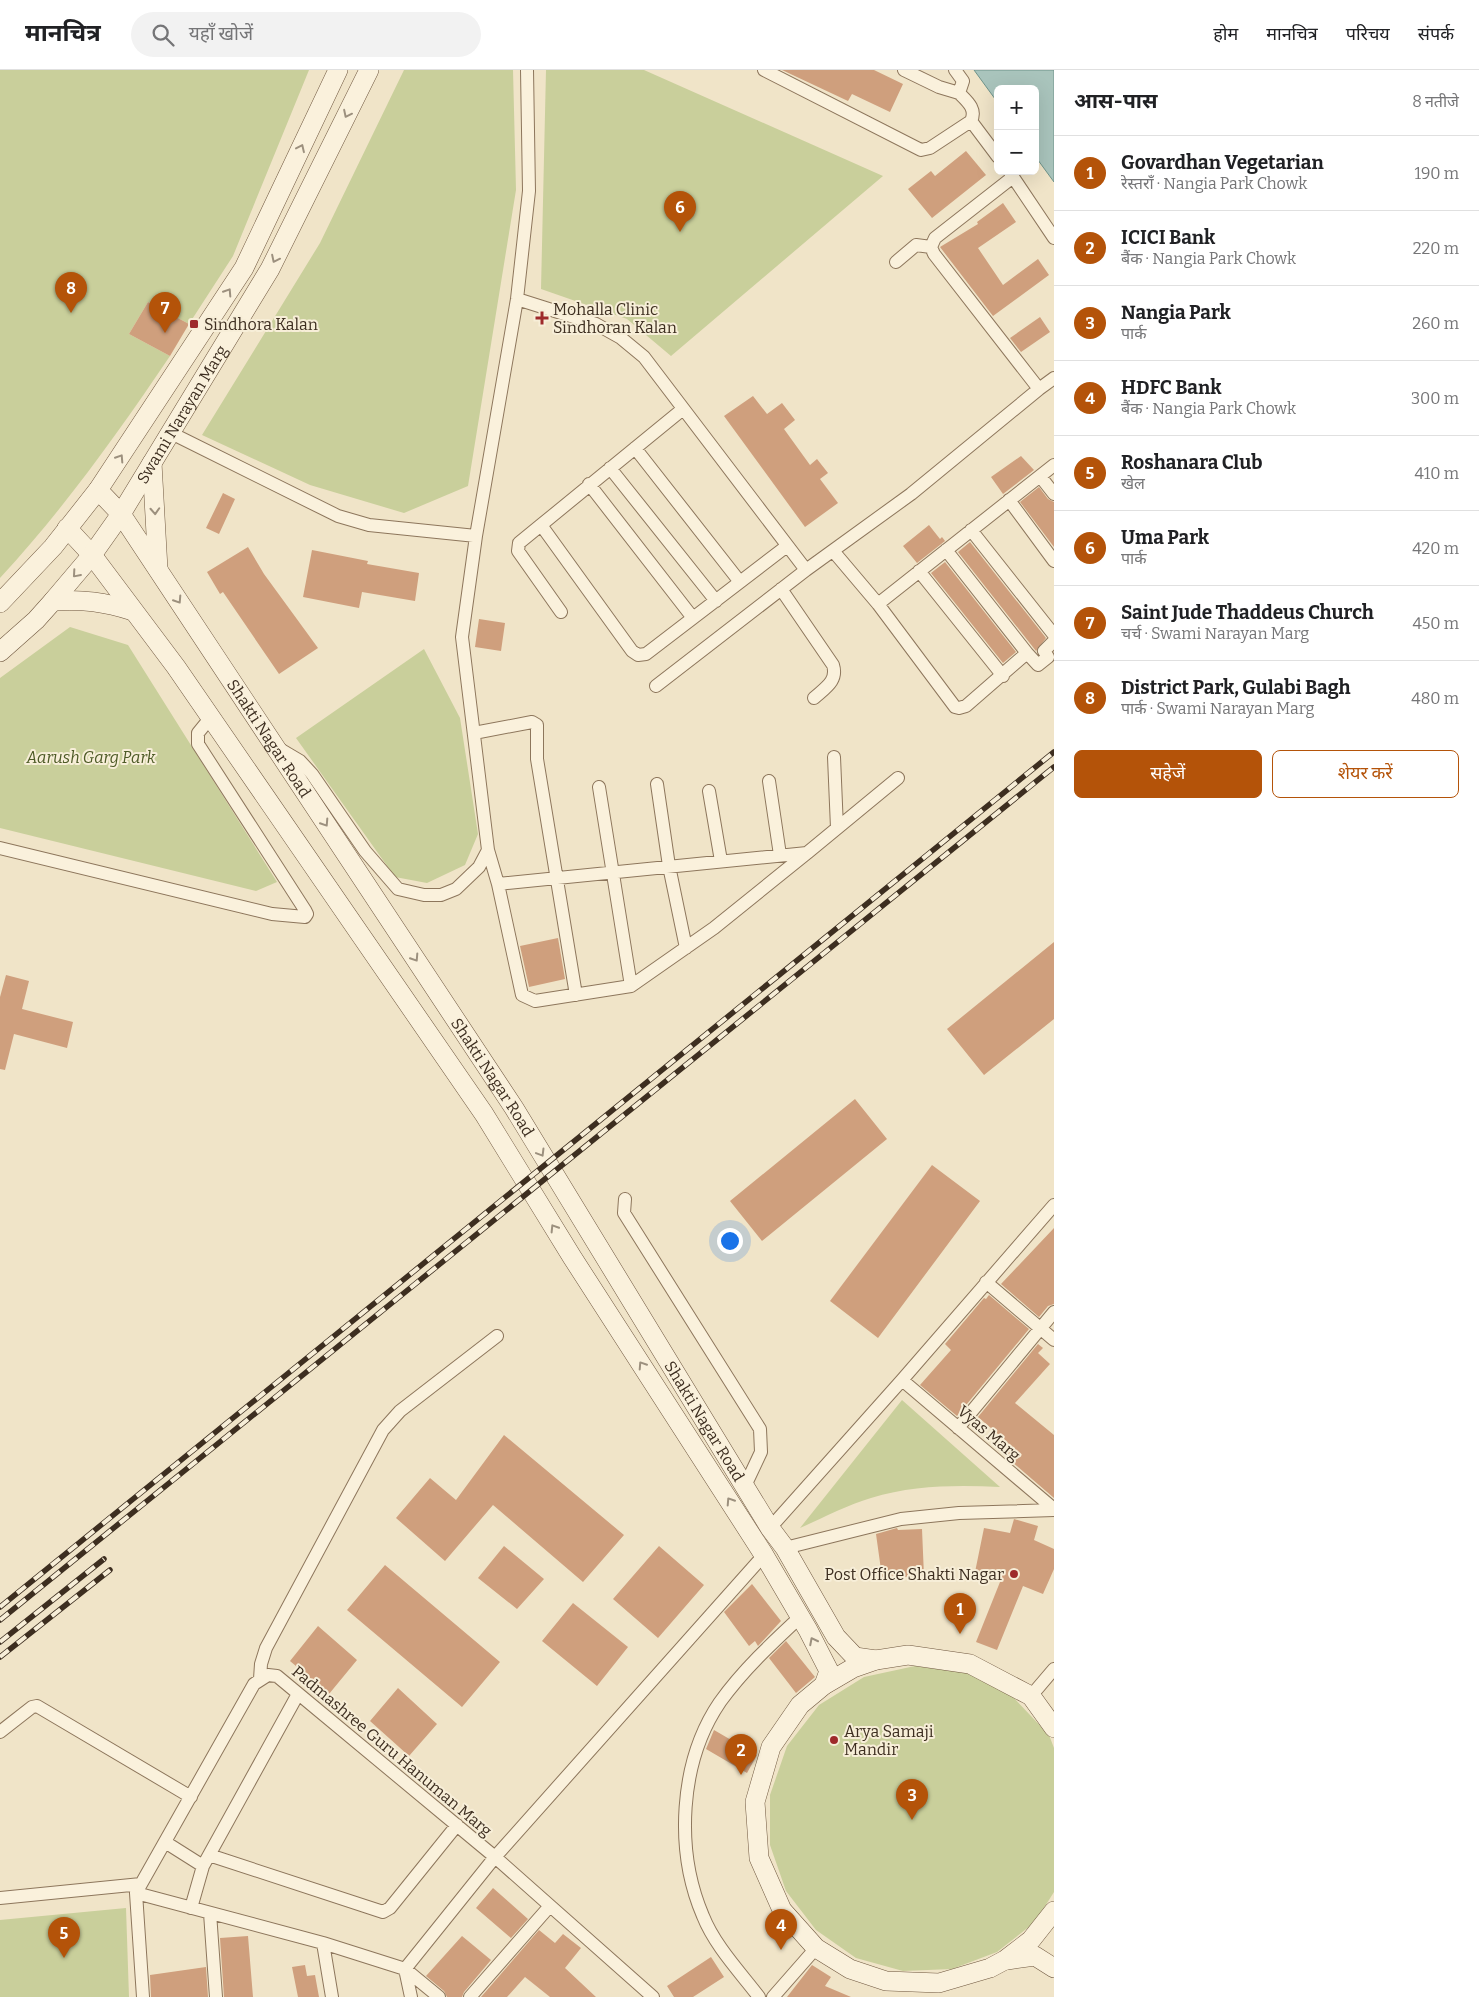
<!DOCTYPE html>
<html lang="hi">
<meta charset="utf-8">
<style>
:root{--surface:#fff;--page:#f2f2f2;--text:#202124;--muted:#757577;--line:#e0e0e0;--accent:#b45309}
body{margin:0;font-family:Bitter,"Noto Sans Devanagari",serif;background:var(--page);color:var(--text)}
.controls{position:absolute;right:15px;top:15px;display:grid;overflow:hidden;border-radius:8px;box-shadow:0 5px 20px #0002}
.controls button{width:45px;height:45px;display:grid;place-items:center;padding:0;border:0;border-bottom:1px solid var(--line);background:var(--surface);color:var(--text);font:25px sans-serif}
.you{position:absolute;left:729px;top:1170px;width:18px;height:18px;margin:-12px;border:4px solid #fff;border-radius:50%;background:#1a73e8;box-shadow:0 0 0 8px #1a73e833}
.badge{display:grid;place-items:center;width:32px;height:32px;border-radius:50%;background:var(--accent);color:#fff;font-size:16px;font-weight:700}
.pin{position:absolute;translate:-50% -41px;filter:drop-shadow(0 1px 2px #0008)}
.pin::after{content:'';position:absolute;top:26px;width:18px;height:15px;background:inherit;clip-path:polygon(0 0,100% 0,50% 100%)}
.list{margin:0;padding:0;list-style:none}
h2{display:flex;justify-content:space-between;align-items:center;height:65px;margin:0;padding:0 20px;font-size:21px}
h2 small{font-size:16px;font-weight:400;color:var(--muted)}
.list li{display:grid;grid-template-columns:32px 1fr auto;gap:15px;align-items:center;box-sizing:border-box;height:75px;padding:0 20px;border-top:1px solid var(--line)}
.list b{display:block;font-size:19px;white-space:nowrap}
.list p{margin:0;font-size:16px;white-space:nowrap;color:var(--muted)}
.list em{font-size:16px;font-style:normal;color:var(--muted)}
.actions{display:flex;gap:10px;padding:15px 20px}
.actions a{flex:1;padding:11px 0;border:1px solid var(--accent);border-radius:8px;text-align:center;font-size:18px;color:var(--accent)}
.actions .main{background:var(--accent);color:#fff}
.icon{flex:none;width:28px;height:28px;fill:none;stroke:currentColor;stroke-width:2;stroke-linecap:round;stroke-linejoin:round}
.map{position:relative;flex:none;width:1054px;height:1927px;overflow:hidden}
header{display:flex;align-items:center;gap:30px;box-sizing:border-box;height:70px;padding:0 25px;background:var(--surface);border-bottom:1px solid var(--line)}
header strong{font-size:24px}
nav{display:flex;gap:28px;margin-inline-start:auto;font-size:18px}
.search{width:350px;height:45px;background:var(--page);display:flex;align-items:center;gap:12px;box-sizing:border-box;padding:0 18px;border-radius:28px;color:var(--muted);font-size:19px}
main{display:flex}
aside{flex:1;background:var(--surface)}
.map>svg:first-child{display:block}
.green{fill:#c9cf9b}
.water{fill:#a9c4bc;stroke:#6f938a}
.building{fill:#cf9f7d}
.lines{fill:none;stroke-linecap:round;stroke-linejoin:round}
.street-casing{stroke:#8d765c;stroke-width:14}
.secondary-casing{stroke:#6f573f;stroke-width:20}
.street{stroke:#faf1dc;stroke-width:12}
.secondary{stroke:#faf1dc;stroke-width:19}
.rail-casing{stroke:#3d2e20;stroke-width:5.5}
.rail{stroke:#f7eed8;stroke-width:4;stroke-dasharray:11;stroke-linecap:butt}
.oneway{stroke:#9c907e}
.poi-dot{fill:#9e2a2b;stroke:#f7eed8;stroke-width:2}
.labels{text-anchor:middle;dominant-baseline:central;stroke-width:4;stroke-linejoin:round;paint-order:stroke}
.poi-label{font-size:16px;fill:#3d2e20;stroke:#f7eed8;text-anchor:start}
.street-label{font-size:16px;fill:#3d2e20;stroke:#f7eed8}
.park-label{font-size:16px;font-style:italic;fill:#4d5a26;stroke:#f7eed8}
</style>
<header>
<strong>मानचित्र</strong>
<div class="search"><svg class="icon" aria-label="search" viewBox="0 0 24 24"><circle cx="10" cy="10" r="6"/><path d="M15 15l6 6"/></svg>यहाँ खोजें</div>
<nav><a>होम</a><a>मानचित्र</a><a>परिचय</a><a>संपर्क</a></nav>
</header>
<main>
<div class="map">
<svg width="1054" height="1927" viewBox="0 0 1054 1927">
<rect width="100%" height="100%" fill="#f0e4c8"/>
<path class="green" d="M0,0H309L233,186L189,254L148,232L129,264L170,286C118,363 63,440 0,508Z
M404,0H513L516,120L468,416L404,443L310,415L202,365L320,173Z
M546,0H644L883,106L671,286L627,249L541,219Z
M70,557L128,575L277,812L256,821L0,758V608Z
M424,579L460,648L478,764L465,795L427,813L395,807L296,668Z
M902,1330L1000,1417C957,1415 913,1415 871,1428C847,1435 823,1448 800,1458Z
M915,1596L967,1603L1013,1627L1049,1665L1054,1678V1822L1035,1852L997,1882L952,1899L903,1901L856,1888L816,1860L786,1821L770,1775V1725L787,1676L819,1635L864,1607Z
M126,1838L129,1927H0V1850Z"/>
<path class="water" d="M974,0H1054V112L1035,86V19H998V33Z"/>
<path class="building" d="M782,0H874L903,14L890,42L852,24L848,31Z
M966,81L986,105L932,148L908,119L931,101L935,106Z
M1003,133L1016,152L978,178L1003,215L1038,189L1049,205L993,246L940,177L978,154L977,152Z
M148,232L189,254L170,286L129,264Z
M1040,247L1050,262L1021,282L1010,268Z
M753,326L767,344L782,333L795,350L784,359L810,395L817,389L828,403L820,409L838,433L805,457L724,346Z
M1021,386L1034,400L1003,424L991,407Z
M1039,417L1048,429L1054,432V477L1020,432Z
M223,423L235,429L219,464L206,458Z
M929,455L940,469L942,467L945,471L917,493L903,476Z
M970,472L1046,568L1036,581L958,482Z
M248,477L264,504L318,578L279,604L223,522L220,524L207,502Z
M312,480L368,491L367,494L419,503L415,531L362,522L359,538L303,527Z
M945,492L1016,582L1003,593L931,503Z
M479,549L505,553L501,581L475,577Z
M558,868L565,909L529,917L520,876Z
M1054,872V949L984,1005L947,959Z
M6,905L29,911L22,939L73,952L67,978L14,964L5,1000L0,999V927Z
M855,1029L887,1069L762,1171L730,1131Z
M932,1095L980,1131L878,1268L830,1231Z
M1054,1158V1234L1048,1236L1039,1247L1001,1214Z
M989,1225L1029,1259L957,1346L920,1315L951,1280L945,1274L984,1228L986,1229Z
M1038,1274L1043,1278L1038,1283L1050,1294L1015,1333L1054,1365V1428L997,1379L1005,1370L978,1347Z
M504,1365L624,1465L583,1512L493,1435L445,1491L396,1448L430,1408L456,1430Z
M1014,1449L1038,1456L1034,1470L1054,1479V1499L1043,1524L1023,1516L997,1580L976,1572L1000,1512L974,1507L984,1458L1010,1463Z
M897,1458L898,1460L922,1459L924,1506L904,1507V1504L882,1507L876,1464Z
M504,1476L544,1509L517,1539L478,1508Z
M659,1476L704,1515L658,1568L613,1529Z
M385,1495L500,1592L462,1637L347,1540Z
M752,1514L781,1551L758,1576L755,1571L749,1576L724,1542Z
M573,1533L628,1577L597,1616L542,1571Z
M318,1556L357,1590L329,1624L290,1591Z
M786,1571L815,1607L796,1623L769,1588Z
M398,1618L437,1654L409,1686L370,1651Z
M714,1660L757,1685L747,1703L706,1679Z
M493,1818L528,1849L511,1868L476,1838Z
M539,1860L555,1873L563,1864L581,1878L565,1898L596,1927H550L525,1907L507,1927H481Z
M248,1866L253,1927H224L220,1868Z
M462,1866L491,1890L464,1922L462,1927H447L444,1921L426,1906Z
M711,1887L724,1907L693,1927H674L667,1916Z
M305,1895L307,1906L315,1905L319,1927H298L292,1897Z
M812,1895L831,1907L825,1916L851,1927H787Z
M206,1897L208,1927H151L150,1905Z"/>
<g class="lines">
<g class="street-casing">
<path id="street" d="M764,0L921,80L930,78L971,51C977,39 967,31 959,23L963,11L955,0
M904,0L939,17L959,23
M971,51L998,87
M1009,101L1054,168
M896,192L916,175L931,177
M517,229L596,254L621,268L644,287L806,500L656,616
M1039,319L1054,308
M683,339L541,455L632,581L638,585L646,584L787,476
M171,363L338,446L369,455L476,466L517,229L529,121L527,0
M635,378L740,512
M610,398L716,531
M1040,406L1054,424
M589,414L693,548
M1009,430L1054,491
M541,455L519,473L518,481L561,542
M971,460L1054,565
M834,482L878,534L1054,395
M806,500L911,424L1039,319L934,184L931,177L935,168L1013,107
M919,501L1003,606
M781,519L833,595C838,611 825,618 814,628
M878,534L955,637L959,638L966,636L1027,583L946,480
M1027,583L1038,595L1048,587L1044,581L1054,571
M474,663L532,652L537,655V689L576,925
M278,678L300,691L312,704L365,781L398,819L424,825H441L456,819L479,797L488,780L462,567L476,466
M834,687L837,758
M769,711L780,785
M657,714L669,796L686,878
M599,717L631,916
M709,721L721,791
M0,778L272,844L305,847L307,844L305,840L198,674V663L211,647
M488,780L498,814L807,783L714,858L631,916L535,931L522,925L498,814
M807,783L898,708
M625,1129L624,1143L760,1359L761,1382L745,1416
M986,1212L1054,1270
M902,1310L1054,1439
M958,1358L1054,1242
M770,1458L902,1310L1054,1135
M785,1478L901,1449L959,1443L1054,1440
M260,1609L261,1594L266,1578L383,1360L400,1341L497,1266
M1031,1626L1054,1599
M0,1662L32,1637L37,1636L191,1727
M165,1772L203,1796L191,1838
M209,1785L383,1842L390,1838L457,1755
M203,1796L298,1624
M136,1823L323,1873L405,1899L439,1927
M0,1828L141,1814
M210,1843L216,1927
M323,1873L332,1927
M405,1899L495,1787L764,1485
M405,1899L411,1927
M143,1927L136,1823L254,1614L268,1605L277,1606L495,1787L653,1927
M470,1927L549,1837
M759,1927C740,1902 715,1876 703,1846C675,1781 679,1692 720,1632C743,1600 772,1573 800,1547
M773,1927L816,1878"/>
</g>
<g class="secondary-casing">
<g id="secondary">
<path d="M152,393L158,499"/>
<path id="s1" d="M98,420L121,444L514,1038L770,1458L785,1478L836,1567L855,1587L876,1590"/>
<path d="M67,458L92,485L176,597L484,1044L572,1187L764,1485L808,1560L829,1601L824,1615"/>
<path d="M53,531C82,529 105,532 133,541"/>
<path d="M0,533L53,477L98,420L244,198L338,0"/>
<path id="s2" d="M0,582L36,550L53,531L92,485L121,444L270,199L369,0"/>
<path d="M1054,1658L1031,1626L970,1594L908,1585L876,1590L853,1598L824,1615L800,1635L771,1677L755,1732L759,1788L782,1840L816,1878L850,1899L886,1911L939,1913L990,1898L1005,1890L1031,1870L1054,1841"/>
<path d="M1007,1890L1035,1886L1054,1898"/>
</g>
</g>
<use href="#street" class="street"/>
<use href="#secondary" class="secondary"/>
<g class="rail-casing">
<path id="rail" d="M0,1537L1054,682
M0,1550L1054,697
M0,1572L104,1489
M0,1587L110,1500"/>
</g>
<use href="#rail" class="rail"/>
</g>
<defs><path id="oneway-chevron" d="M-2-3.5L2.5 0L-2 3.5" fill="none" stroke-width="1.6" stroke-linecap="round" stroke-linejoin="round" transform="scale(1.25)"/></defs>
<g class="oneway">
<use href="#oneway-chevron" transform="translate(347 44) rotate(116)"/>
<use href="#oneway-chevron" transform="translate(301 78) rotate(-65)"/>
<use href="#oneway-chevron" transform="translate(275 189) rotate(116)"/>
<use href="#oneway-chevron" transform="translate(228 222) rotate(-57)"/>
<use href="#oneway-chevron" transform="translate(120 388) rotate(-57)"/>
<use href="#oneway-chevron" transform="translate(155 441) rotate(87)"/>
<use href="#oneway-chevron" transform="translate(76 504) rotate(131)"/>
<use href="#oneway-chevron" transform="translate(178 530) rotate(57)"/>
<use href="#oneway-chevron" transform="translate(325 753) rotate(57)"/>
<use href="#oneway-chevron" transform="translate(415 888) rotate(57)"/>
<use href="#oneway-chevron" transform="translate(541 1083) rotate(59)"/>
<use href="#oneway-chevron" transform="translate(554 1158) rotate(-122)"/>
<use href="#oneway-chevron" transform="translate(642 1295) rotate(-123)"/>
<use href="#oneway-chevron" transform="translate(730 1431) rotate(-123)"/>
<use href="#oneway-chevron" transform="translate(813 1571) rotate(-117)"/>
</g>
<g class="poi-dot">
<path d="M539.5 240.5h5v5h5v5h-5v5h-5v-5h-5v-5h5z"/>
<rect x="189" y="249" width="10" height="10" rx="2.5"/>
<circle cx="1014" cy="1504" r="5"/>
<circle cx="834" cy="1670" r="5"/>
</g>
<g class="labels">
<g class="poi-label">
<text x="553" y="239">Mohalla Clinic<tspan x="553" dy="18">Sindhoran Kalan</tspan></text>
<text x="204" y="254">Sindhora Kalan</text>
<text x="1004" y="1504" text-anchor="end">Post Office Shakti Nagar</text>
<text x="844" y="1661">Arya Samaji<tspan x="844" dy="18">Mandir</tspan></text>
</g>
<g class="street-label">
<text stroke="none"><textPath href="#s2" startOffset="301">Swami Narayan Marg</textPath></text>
<text stroke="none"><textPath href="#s1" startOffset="302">Shakti Nagar Road</textPath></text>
<text stroke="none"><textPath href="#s1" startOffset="708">Shakti Nagar Road</textPath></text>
<text stroke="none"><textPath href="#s1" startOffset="1112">Shakti Nagar Road</textPath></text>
<text transform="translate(989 1363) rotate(40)">Vyas Marg</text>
<text transform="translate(392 1681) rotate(40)">Padmashree Guru Hanuman Marg</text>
</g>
<g class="park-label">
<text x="91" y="687">Aarush Garg Park</text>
</g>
</g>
</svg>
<div class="controls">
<button>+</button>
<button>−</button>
</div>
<div class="you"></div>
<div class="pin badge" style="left:960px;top:1564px">1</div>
<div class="pin badge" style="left:741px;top:1705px">2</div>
<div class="pin badge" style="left:912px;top:1750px">3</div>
<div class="pin badge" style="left:781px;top:1880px">4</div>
<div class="pin badge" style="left:64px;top:1888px">5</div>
<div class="pin badge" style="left:680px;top:162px">6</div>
<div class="pin badge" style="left:165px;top:263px">7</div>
<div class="pin badge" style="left:71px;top:243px">8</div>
</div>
<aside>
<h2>आस-पास<small>8 नतीजे</small></h2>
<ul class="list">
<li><span class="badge">1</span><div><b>Govardhan Vegetarian</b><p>रेस्तराँ · Nangia Park Chowk</p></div><em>190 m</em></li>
<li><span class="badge">2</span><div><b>ICICI Bank</b><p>बैंक · Nangia Park Chowk</p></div><em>220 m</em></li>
<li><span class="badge">3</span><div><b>Nangia Park</b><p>पार्क</p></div><em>260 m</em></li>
<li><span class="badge">4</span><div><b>HDFC Bank</b><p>बैंक · Nangia Park Chowk</p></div><em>300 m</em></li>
<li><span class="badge">5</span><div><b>Roshanara Club</b><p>खेल</p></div><em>410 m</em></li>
<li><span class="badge">6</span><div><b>Uma Park</b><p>पार्क</p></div><em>420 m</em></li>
<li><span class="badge">7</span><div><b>Saint Jude Thaddeus Church</b><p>चर्च · Swami Narayan Marg</p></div><em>450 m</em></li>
<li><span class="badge">8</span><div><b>District Park, Gulabi Bagh</b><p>पार्क · Swami Narayan Marg</p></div><em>480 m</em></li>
</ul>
<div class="actions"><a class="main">सहेजें</a><a>शेयर करें</a></div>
</aside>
</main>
